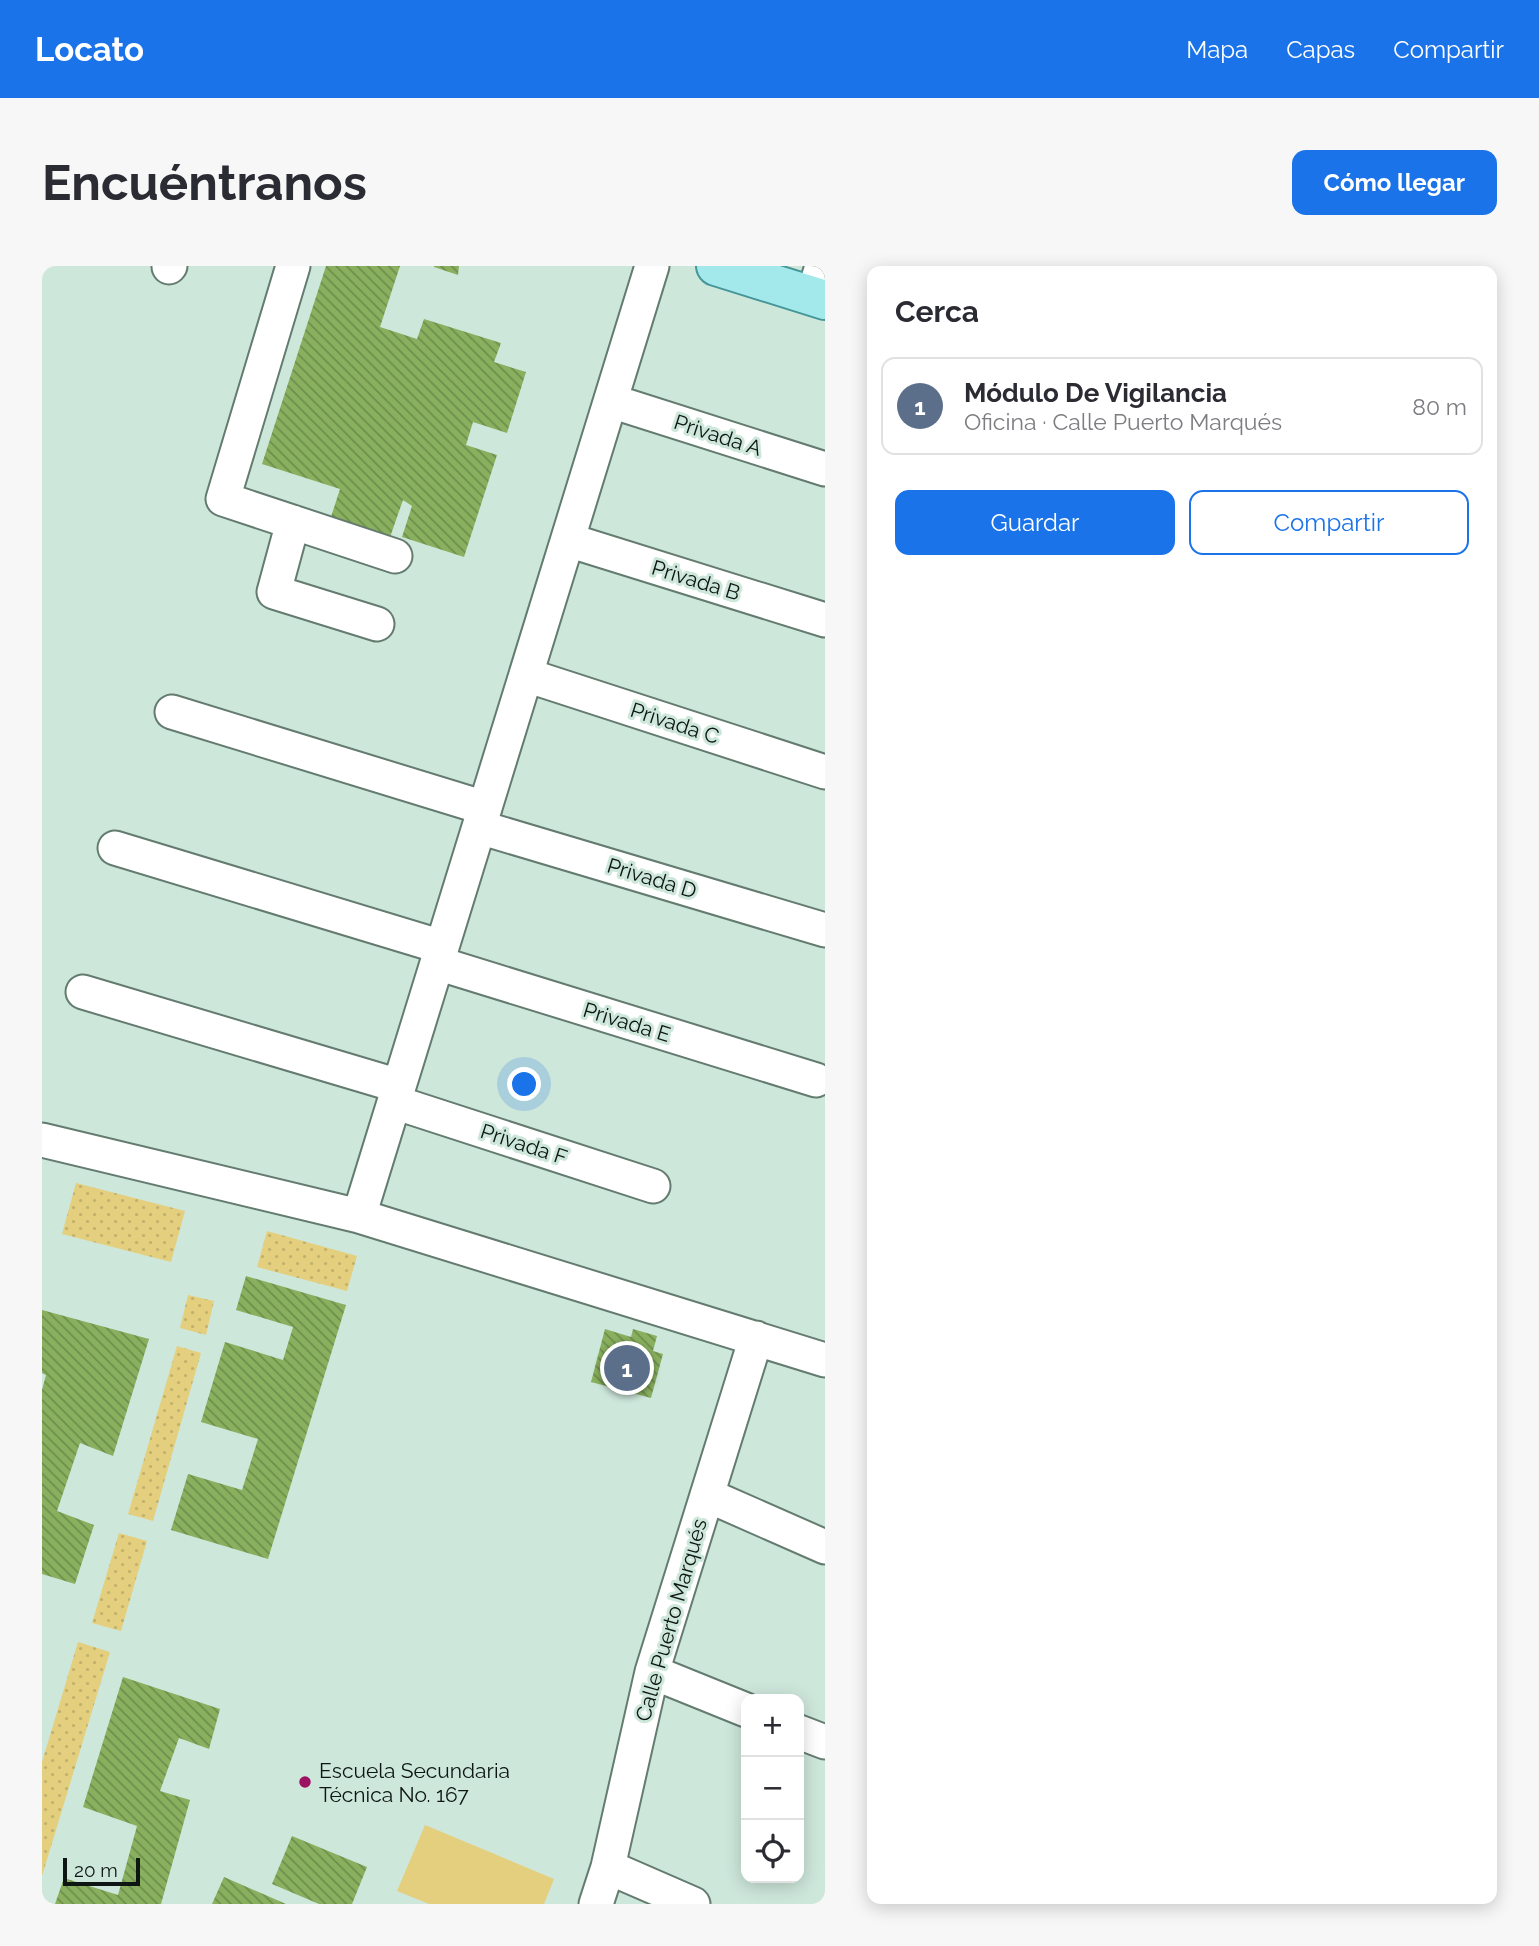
<!DOCTYPE html>
<html lang="es">
<meta charset="utf-8">
<style>
:root{--surface:#fff;--page:#f7f7f7;--text:#2b2b33;--muted:#7c7c81;--line:#e1e1e2;--accent:#1a73e8}
body{margin:0;font-family:Raleway,sans-serif;background:var(--page);color:var(--text)}
.controls{position:absolute;right:21px;bottom:21px;display:grid;overflow:hidden;border-radius:14px;box-shadow:0 4px 18px #0003}
.controls button{width:63px;height:63px;display:grid;place-items:center;padding:0;border:0;border-bottom:2px solid var(--line);background:var(--surface);color:var(--text);font:35px sans-serif}
.scale{position:absolute;left:21px;bottom:18px;width:77px;box-sizing:border-box;padding-left:7px;border:4px solid #0d1612;border-top:0;font-size:19px;line-height:24px;white-space:nowrap;color:#0d1612;-webkit-text-stroke:5px #cee7db;paint-order:stroke}
.you{position:absolute;left:483px;top:819px;width:24px;height:24px;margin:-18px;border:5px solid #fff;border-radius:50%;background:#1a73e8;box-shadow:0 0 0 10px #1a73e833}
.badge{display:grid;place-items:center;width:46px;height:46px;border-radius:50%;background:var(--accent);color:#fff;font-size:23px;font-weight:700}
.pin{position:absolute;translate:-50% -50%;border:4px solid #fff;box-shadow:0 2px 7px #0006}
.list{margin:0;padding:0;list-style:none}
h2{display:flex;justify-content:space-between;align-items:center;height:91px;margin:0;padding:0 28px;font-size:30px}
h2 small{font-size:23px;font-weight:400;color:var(--muted)}
.list li{display:grid;grid-template-columns:46px 1fr auto;gap:21px;align-items:center;box-sizing:border-box;height:98px;margin:0 14px 14px;padding:0 14px;border:2px solid var(--line);border-radius:14px}
.list b{display:block;font-size:26px;white-space:nowrap}
.list p{margin:0;font-size:23px;white-space:nowrap;color:var(--muted)}
.list em{font-size:23px;font-style:normal;color:var(--muted)}
.actions{display:flex;gap:14px;padding:21px 28px}
.actions a{flex:1;padding:16px 0;border:2px solid var(--accent);border-radius:14px;text-align:center;font-size:24px;color:var(--accent)}
.actions .main{background:var(--accent);color:#fff}
.icon{flex:none;width:38px;height:38px;fill:none;stroke:currentColor;stroke-width:2;stroke-linecap:round;stroke-linejoin:round}
.map{position:relative;flex:none;width:783px;height:1638px;overflow:hidden;border-radius:14px}
header{display:flex;align-items:center;gap:42px;box-sizing:border-box;height:98px;padding:0 35px;background:var(--accent);color:#fff}
header strong{font-size:33px}
nav{display:flex;gap:38px;margin-inline-start:auto;font-size:24px}
.intro{display:flex;align-items:center;justify-content:space-between;box-sizing:border-box;height:168px;padding:0 42px}
h1{margin:0;font-size:49px}
.button{padding:18px 32px;border-radius:14px;background:var(--accent);color:#fff;font-size:24px;font-weight:700}
main{display:flex;gap:42px;padding:0 42px}
aside{flex:1;background:var(--surface);border-radius:14px;box-shadow:0 4px 18px #0003}
.map>svg:first-child{display:block}
.grass{fill:url(#grass-dots)}
.pitch{fill:#e4cf7e}
.building{fill:url(#building-back-hatch)}
.lines{fill:none;stroke-linecap:round;stroke-linejoin:round}
.minor-casing{stroke:#647b70;stroke-width:37}
.major-casing{stroke:#469698;stroke-width:42}
.minor{stroke:#fff;stroke-width:33}
.major{stroke:#a3e9ec;stroke-width:38}
.poi-dot{fill:#9c1161;stroke:#cee7db;stroke-width:2.5}
.labels{text-anchor:middle;dominant-baseline:central;stroke-width:6;stroke-linejoin:round;paint-order:stroke}
.street-label{font-size:21px;fill:#0d1612;stroke:#cee7db}
.poi-label{font-size:21px;fill:#0d1612;stroke:#cee7db;text-anchor:start}
</style>
<header>
<strong>Locato</strong>
<nav><a>Mapa</a><a>Capas</a><a>Compartir</a></nav>
</header>
<div class="intro"><h1>Encuéntranos</h1><a class="button">Cómo llegar</a></div>
<main>
<div class="map">
<svg width="783" height="1638" viewBox="0 0 783 1638">
<defs>
<pattern id="grass-dots" width="8" height="8" patternUnits="userSpaceOnUse" patternTransform="scale(1.75)"><rect width="8" height="8" fill="#e4cf7e"/><path d="M2 2h.1M6 6h.1" fill="none" stroke="#c2b16c" stroke-width="1.8" stroke-linecap="round"/></pattern>
<pattern id="building-back-hatch" width="6" height="6" patternUnits="userSpaceOnUse" patternTransform="scale(1.75)"><rect width="6" height="6" fill="#89b05e"/><path d="M-1 5l2 2M0 0l6 6M5-1l2 2" fill="none" stroke="#6e8e4c"/></pattern>
</defs>
<rect width="100%" height="100%" fill="#cee7db"/>
<path class="grass" d="M34,917L143,945L129,996L20,968Z
M225,965L315,990L305,1025L215,1001Z
M146,1029L172,1035L164,1069L138,1062Z
M135,1080L159,1087L111,1255L86,1248Z
M77,1267L105,1275L79,1365L50,1357Z
M36,1376L68,1386L0,1610V1496Z"/>
<path class="pitch" d="M383,1559L512,1613L502,1638H387L355,1625Z"/>
<path class="building" d="M284,0H358L338,61L375,73L382,53L459,77L452,96L484,106L465,167L431,156L424,179L455,189L422,291L360,271L370,240L361,234L346,277L287,257L298,223L220,198Z
M392,0H417L416,9L392,1Z
M204,1010L304,1039L226,1293L129,1264L146,1208L200,1224L216,1173L159,1156L183,1076L241,1094L251,1061L194,1044Z
M0,1044L107,1073L71,1190L38,1177L15,1245L52,1259L33,1318L0,1308V1124L4,1109L0,1107Z
M563,1063L589,1071L591,1063L615,1070L611,1085L621,1088L609,1132L549,1116Z
M81,1411L178,1443L167,1483L137,1472L118,1525L148,1534L119,1638H13L22,1612L76,1629L95,1560L41,1541Z
M250,1570L325,1601L310,1638H277L230,1618Z
M182,1611L244,1638H170Z"/>
<g class="lines">
<g class="minor-casing">
<path id="minor" d="M251,0L181,233L353,290
M127,1L128,0
M771,30L780,0
M569,135L783,203
M251,256L232,326L335,358
M526,274L783,354
M484,409L783,506
M130,446L443,542
M437,561L783,664
M73,582L400,681
M395,697L774,814
M41,726L357,820
M352,836L611,920
M0,874L317,950L783,1094
M317,950L610,0
M665,1229L783,1281
M610,1406L704,1444
M757,1466L783,1476
M566,1601L651,1638
M554,1638L566,1601L610,1406L714,1072"/>
</g>
<g class="major-casing">
<path id="major" d="M674,0L783,34"/>
</g>
<use href="#minor" class="minor"/>
<use href="#major" class="major"/>
</g>
<circle class="poi-dot" cx="263" cy="1516" r="7"/>
<g class="labels">
<g class="street-label">
<text transform="translate(676 169) rotate(18)">Privada A</text>
<text transform="translate(654 314) rotate(17)">Privada B</text>
<text transform="translate(633 457) rotate(18)">Privada C</text>
<text transform="translate(610 612) rotate(17)">Privada D</text>
<text transform="translate(585 756) rotate(17)">Privada E</text>
<text transform="translate(482 878) rotate(18)">Privada F</text>
<text transform="translate(629 1354) rotate(-74)">Calle Puerto Marqués</text>
</g>
<g class="poi-label">
<text x="277" y="1504">Escuela Secundaria<tspan x="277" dy="24">Técnica No. 167</tspan></text>
</g>
</g>
</svg>
<div class="controls">
<button>+</button>
<button>−</button>
<button><svg class="icon" aria-label="locate" viewBox="0 0 24 24"><circle cx="12" cy="12" r="6"/><path d="M12 2v4M12 18v4M2 12h4M18 12h4"/></svg></button>
</div>
<div class="scale">20 m</div>
<div class="you"></div>
<div class="pin badge" style="left:585px;top:1102px;background:#5c6f8a">1</div>
</div>
<aside>
<h2>Cerca<small></small></h2>
<ul class="list">
<li><span class="badge" style="background:#5c6f8a">1</span><div><b>Módulo De Vigilancia</b><p>Oficina · Calle Puerto Marqués</p></div><em>80 m</em></li>
</ul>
<div class="actions"><a class="main">Guardar</a><a>Compartir</a></div>
</aside>
</main>
